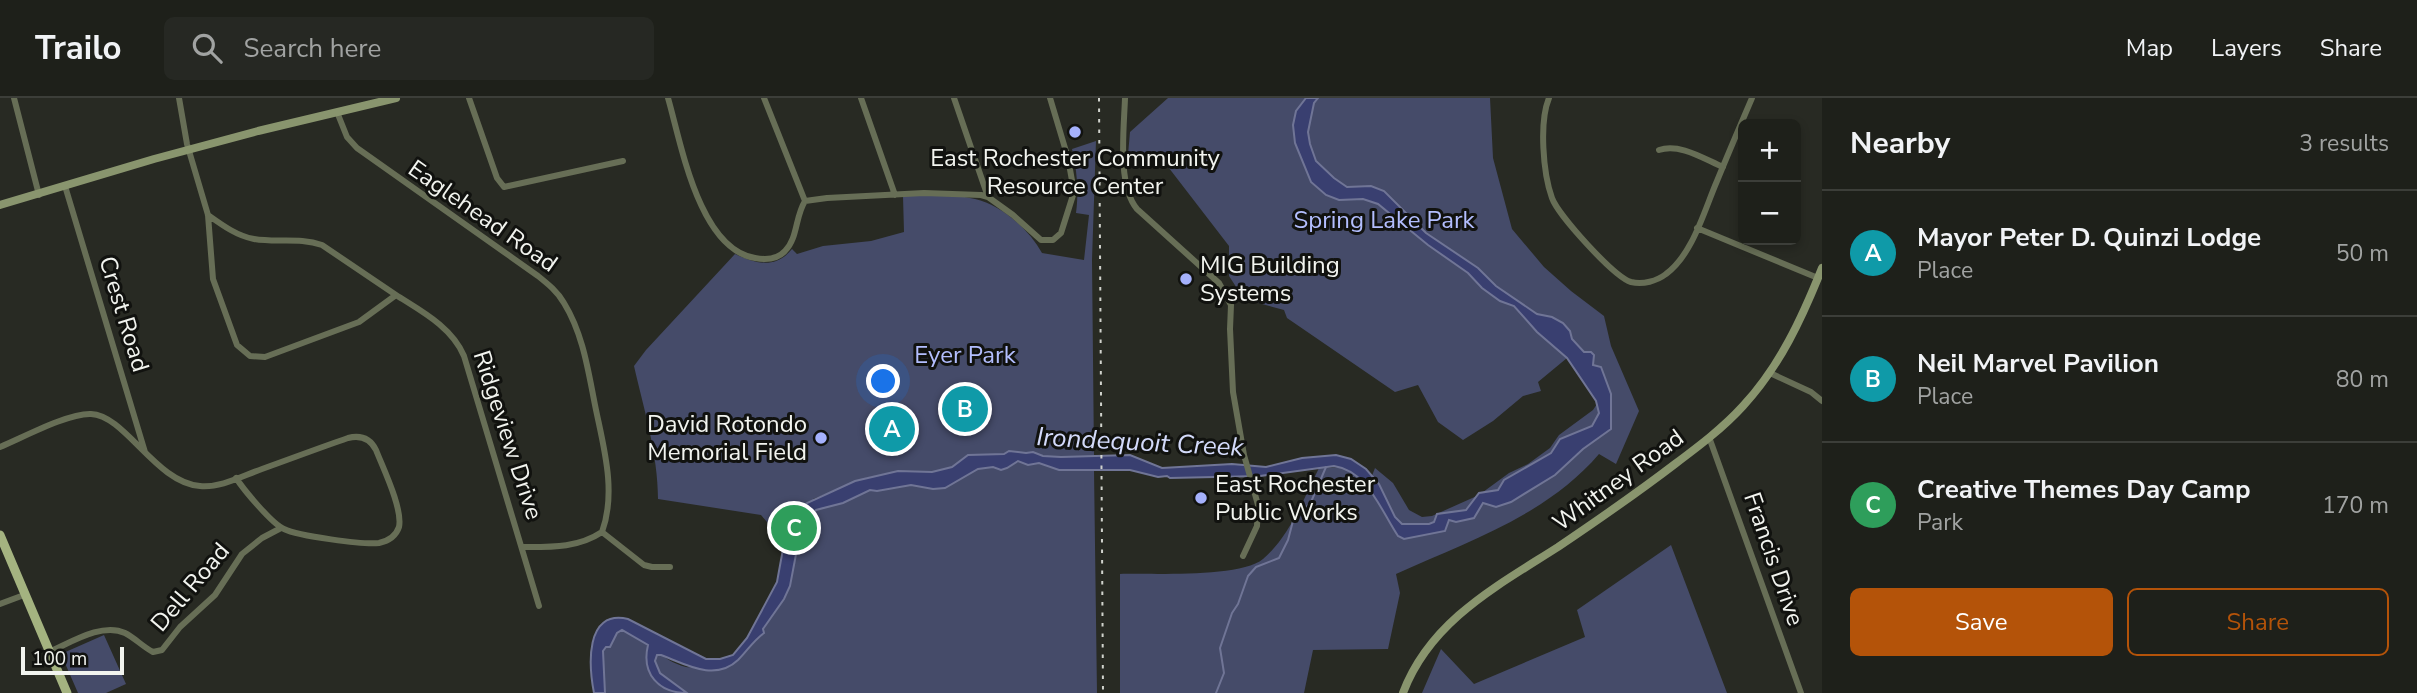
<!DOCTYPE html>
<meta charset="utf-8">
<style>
:root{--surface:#1e201a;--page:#262823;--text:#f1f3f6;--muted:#a1a3a2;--line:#3c3e39;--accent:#b45309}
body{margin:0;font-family:"Nunito Sans",sans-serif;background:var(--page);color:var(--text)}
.controls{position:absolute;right:21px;top:21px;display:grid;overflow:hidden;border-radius:10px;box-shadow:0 4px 10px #0003}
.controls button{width:63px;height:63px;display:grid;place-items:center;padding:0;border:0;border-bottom:2px solid var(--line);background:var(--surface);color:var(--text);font:35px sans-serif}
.scale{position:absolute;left:21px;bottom:18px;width:103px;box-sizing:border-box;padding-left:7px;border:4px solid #f2f4ef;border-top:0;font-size:19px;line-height:24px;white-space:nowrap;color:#f2f4ef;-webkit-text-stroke:5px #11120f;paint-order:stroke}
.you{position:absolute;left:884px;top:284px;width:24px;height:24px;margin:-18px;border:5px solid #fff;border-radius:50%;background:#1a73e8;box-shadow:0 0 0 10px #1a73e833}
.badge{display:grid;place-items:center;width:46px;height:46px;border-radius:50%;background:var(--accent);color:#fff;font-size:23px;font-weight:700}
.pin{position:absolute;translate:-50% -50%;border:4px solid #fff;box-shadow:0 2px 7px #0006}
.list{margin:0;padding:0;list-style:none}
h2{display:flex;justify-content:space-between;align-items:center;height:91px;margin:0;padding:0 28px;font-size:30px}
h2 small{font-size:23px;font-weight:400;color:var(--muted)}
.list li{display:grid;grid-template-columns:46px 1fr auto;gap:21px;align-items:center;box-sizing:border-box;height:126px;padding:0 28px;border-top:2px solid var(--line)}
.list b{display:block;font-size:26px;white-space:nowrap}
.list p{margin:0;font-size:23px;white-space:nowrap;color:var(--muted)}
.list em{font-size:23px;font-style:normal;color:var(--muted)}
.actions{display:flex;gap:14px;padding:21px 28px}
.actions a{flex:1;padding:16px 0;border:2px solid var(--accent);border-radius:10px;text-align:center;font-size:24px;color:var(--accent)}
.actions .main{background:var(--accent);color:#fff}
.icon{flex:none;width:38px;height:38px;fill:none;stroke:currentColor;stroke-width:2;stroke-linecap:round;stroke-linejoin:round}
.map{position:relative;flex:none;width:1822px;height:595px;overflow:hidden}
header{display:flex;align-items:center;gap:42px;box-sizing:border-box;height:98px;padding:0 35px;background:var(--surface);border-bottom:2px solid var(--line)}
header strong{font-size:33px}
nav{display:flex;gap:38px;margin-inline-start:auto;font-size:24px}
.search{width:490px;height:63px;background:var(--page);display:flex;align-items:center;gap:18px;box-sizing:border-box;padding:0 24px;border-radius:10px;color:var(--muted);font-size:26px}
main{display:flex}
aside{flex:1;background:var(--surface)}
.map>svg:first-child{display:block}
.green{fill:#454b69}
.water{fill:#393f70;stroke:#707596;stroke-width:2}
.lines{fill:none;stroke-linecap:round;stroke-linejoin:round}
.stream{stroke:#707596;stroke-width:2}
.street{stroke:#676e56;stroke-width:6}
.secondary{stroke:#89956e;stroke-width:8}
.primary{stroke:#a4b380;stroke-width:9}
.rail{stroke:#d1d3cd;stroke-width:2;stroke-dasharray:3.5 7;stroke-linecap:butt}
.poi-dot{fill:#a5b1fc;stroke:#11120f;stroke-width:2.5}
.labels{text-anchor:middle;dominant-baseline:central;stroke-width:6;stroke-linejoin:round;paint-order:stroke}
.poi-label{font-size:24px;fill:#f2f4ef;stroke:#11120f;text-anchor:start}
.street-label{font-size:24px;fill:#f2f4ef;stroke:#11120f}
.park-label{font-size:24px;fill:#b3befe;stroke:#11120f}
.water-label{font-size:26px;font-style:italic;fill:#d3dafa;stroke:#11120f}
</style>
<header>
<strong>Trailo</strong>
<div class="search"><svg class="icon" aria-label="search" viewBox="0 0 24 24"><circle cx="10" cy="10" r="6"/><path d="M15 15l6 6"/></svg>Search here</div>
<nav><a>Map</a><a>Layers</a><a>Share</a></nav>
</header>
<main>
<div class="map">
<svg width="1822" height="595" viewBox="0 0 1822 595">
<rect width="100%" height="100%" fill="#282a23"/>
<path class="green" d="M1168,0H1490L1493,60L1512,131L1544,169L1571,193L1604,218L1611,248L1639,313L1616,366L1599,356C1546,418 1468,443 1396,476L1400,495L1388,551L1313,552L1304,595H1120V476C1153,475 1240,480 1263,461C1290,438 1304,400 1319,370L1345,369L1368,388L1375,370L1393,385L1409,412L1422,419L1432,418L1479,397L1509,375L1528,366L1550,350L1559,337L1593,312L1601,300L1563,242L1518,211L1537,234L1567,260L1538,284L1541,293L1523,298L1493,323L1463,342L1438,324L1418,287L1395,294L1287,220L1284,212L1244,201L1229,178V148L1162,61L1127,68L1130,34Z
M1096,43L1092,162L1094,359H1062L1044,358L1033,354L1026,355L1009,353L1004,356L968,357L952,369L932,374L898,373L866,380L813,401L816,412L843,405L870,392L877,393L911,387L933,391L945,390L978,371L993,369L1001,372L1007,371L1018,363L1028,367L1039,365L1059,372H1094L1097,595H605L603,553L606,549H610L617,535L622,532C645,541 662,563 686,569C697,571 728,561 741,559L754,542L764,535L763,531L784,501L795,456L761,417L658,401C658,356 644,312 634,268L646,252L735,156C756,166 776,171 792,151L797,156L823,148L871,143L904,134L903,98C926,98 952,95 975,101C1001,107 1029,131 1042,155L1084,162L1089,117L1076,115C1079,92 1077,73 1072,51Z
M1671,447L1727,595H1422L1441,551L1474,586L1585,539L1577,512Z
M104,537L126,586L106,595H78L61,556Z"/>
<path class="water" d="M1306,0H1318L1314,5L1308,34L1310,46L1316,63L1334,80L1347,89L1371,88L1384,93L1426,135L1478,170L1496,188L1537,216L1552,219L1563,225L1570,233L1572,241L1584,254H1591L1594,257L1593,267L1601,269L1611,296V331L1583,351L1555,377L1511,404L1496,409L1483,405L1474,420L1456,424L1449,422L1445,433L1404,441L1398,438C1381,413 1368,373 1334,368L1260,378L1170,380L1167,378L1158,379L1130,372H1059L1039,365L1028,367L1018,363L1007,370L1001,372L993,369L978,371L945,390L933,391L911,387L877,393L870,392L843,405L816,412L801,430L790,488L784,501L763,531L764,535C753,543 747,553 738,562C715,584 685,566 661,557H657L655,563L660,575L687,595C659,595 641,576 648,547L622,532L617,535L610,549H606L603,553L605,595H594C589,569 584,511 628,521L706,561H720L733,557L747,540L777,484L783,451L791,420L807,405L855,383L898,373L932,374L952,369L968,357L1004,356L1009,353L1026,355L1033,354L1043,358L1061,359L1130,357L1162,370L1232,366L1266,369L1302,360L1336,357L1351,361L1366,371L1379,386L1395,419L1402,426H1429L1434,424L1437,416L1466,412L1479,395L1498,392L1504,382L1551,355L1560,341L1592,328L1599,315L1596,303L1567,260L1537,234L1514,208L1500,203L1482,190L1468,175L1428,147L1378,106L1363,101L1339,102L1326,97L1311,84L1295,45L1293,27L1296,13Z"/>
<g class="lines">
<path class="stream" d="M1216,595L1224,575L1220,550L1232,515L1238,506L1248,478L1256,469L1279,460L1288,442L1293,423L1311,404L1326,369"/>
<path class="street" d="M14,0L39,97
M179,0L187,46L208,117L213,181L237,247L250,258L265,259L359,224L396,197C421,213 452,229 464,258L539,508
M469,0L497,80L504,89L623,63
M668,0C681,45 699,151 755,160C766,162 777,162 785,153C798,140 795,119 805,103L827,100L924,95L981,97L988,99L1013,117L1041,142H1053L1061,135L1074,94L1068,60L1050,0
M764,0L805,103
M861,0L895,97
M954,0L988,99
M1125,0C1124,31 1117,87 1137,111L1219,185L1231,207L1230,231L1233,294L1244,357L1258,407L1257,428L1243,458
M1549,0C1539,24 1543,75 1552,100C1558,117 1614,179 1631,184C1643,187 1657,183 1666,176C1693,156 1704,113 1717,83C1728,56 1740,28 1752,0
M337,14L347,39L357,50L538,178C548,186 558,194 564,205C583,236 588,272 595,307C603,347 617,393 602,434
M1659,52C1680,45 1704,61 1723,69
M65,88L145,354
M208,117C222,127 237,138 254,141C276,145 300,139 322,147L396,197
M1697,130L1818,180
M1770,275L1811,294L1822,303
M1709,339L1801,595
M0,349C22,340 68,315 91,316C125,317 156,385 200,388C221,390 242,378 262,371C290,361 319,350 348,340C360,337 370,340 376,352C383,370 403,411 399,429C396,438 388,443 379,445C364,447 298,438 284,431C272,426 244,392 236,380
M602,434L644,467L652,469H670
M523,449C551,449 578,450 602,434
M0,506L24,497
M49,554C70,545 102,524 125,535C135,540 143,549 153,554L162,552L180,529L215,497L242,456L262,440L281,430"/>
<path class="secondary" d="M0,107L154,61L258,33L396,0
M1403,595C1430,523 1497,488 1558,449C1598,422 1637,395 1675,366C1699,348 1723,330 1743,308C1780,268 1802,220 1822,170"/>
<path class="primary" d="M0,437L67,595"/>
<path class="rail" d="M1099,0L1103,595"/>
</g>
<g class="poi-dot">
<circle cx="1075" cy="34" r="7"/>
<circle cx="1186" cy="181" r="7"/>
<circle cx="821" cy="340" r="7"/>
<circle cx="1201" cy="400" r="7"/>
</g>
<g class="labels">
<g class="poi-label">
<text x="1075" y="60" text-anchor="middle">East Rochester Community<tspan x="1075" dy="28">Resource Center</tspan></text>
<text x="1200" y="167">MIG Building<tspan x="1200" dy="28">Systems</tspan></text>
<text x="807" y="326" text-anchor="end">David Rotondo<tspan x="807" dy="28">Memorial Field</tspan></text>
<text x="1215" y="386">East Rochester<tspan x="1215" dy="28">Public Works</tspan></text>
</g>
<g class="street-label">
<text transform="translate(483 118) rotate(35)">Eaglehead Road</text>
<text transform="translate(124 216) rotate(73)">Crest Road</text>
<text transform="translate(508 337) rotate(72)">Ridgeview Drive</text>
<text transform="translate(1618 382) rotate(-36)">Whitney Road</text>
<text transform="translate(1774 461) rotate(71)">Francis Drive</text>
<text transform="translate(190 489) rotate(-50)">Dell Road</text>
</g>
<g class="park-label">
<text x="1384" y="122">Spring Lake Park</text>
<text x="965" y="257">Eyer Park</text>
</g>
<g class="water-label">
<text transform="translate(1140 344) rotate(3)">Irondequoit Creek</text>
</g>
</g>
</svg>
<div class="controls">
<button>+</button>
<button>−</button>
</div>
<div class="scale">100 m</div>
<div class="you"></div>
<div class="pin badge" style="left:892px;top:331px;background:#0f9aa8">A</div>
<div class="pin badge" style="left:965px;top:311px;background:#0f9aa8">B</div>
<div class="pin badge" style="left:794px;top:430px;background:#2e9e5b">C</div>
</div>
<aside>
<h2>Nearby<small>3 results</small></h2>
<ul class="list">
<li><span class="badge" style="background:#0f9aa8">A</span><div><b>Mayor Peter D. Quinzi Lodge</b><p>Place</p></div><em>50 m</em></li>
<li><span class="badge" style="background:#0f9aa8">B</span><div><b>Neil Marvel Pavilion</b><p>Place</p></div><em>80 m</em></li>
<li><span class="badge" style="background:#2e9e5b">C</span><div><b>Creative Themes Day Camp</b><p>Park</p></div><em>170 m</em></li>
</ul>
<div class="actions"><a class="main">Save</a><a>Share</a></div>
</aside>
</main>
